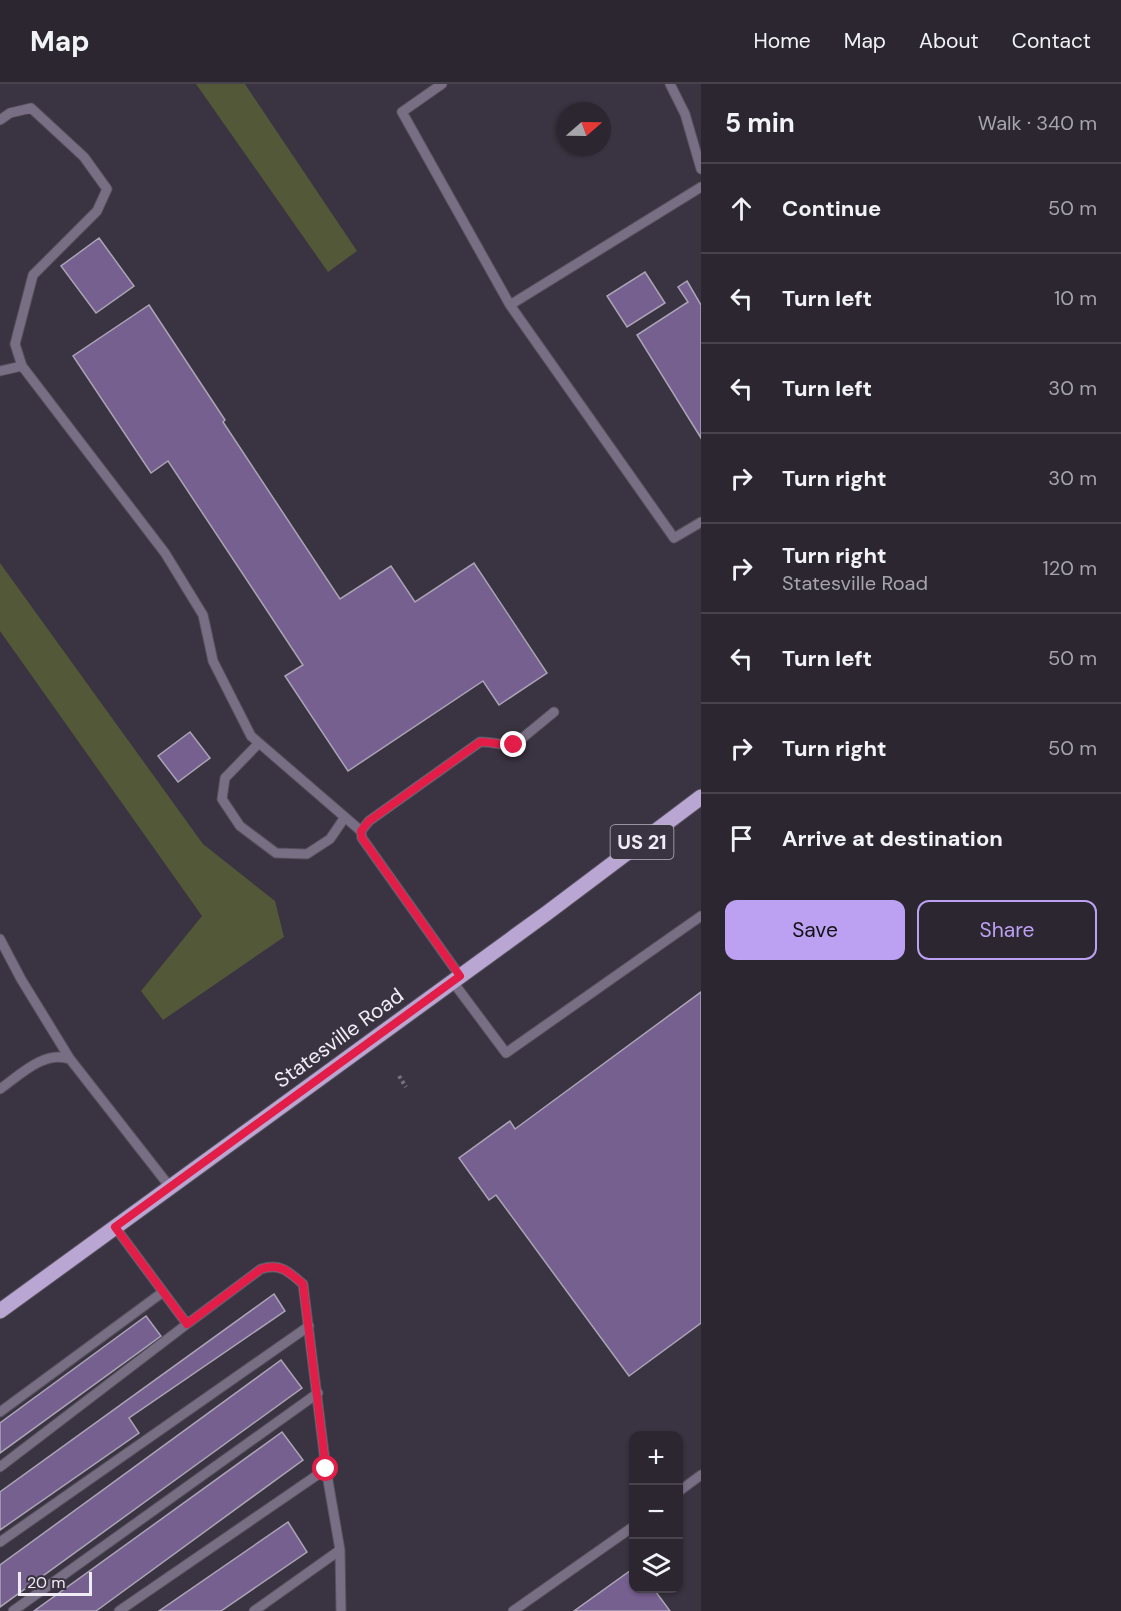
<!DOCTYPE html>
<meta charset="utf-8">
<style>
:root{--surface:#2c2631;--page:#342e39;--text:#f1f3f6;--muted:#a6a5ab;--line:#48434d;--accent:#bca0f2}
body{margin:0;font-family:"DM Sans",sans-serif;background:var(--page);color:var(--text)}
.controls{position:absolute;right:18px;bottom:18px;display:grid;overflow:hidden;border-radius:12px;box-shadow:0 2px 4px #0004}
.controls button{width:54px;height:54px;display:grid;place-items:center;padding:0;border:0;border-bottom:2px solid var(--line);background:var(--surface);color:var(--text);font:30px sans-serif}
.compass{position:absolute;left:557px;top:18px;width:54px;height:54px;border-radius:50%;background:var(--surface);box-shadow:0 2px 4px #0004;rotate:70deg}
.scale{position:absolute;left:18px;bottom:15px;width:74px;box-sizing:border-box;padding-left:6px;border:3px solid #f0ecf5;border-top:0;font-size:16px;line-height:21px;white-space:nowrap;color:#f0ecf5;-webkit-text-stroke:4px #3a3341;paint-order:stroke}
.stop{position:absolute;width:18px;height:18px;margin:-14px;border:4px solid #e11d48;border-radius:50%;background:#fff}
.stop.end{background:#e11d48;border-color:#fff;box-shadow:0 2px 6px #0008}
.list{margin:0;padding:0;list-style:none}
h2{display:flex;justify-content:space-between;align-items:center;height:78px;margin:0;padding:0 24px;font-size:26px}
h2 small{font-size:20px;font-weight:400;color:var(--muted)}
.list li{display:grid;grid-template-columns:39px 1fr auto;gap:18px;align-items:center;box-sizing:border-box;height:90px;padding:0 24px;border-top:2px solid var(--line)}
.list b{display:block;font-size:22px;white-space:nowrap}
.list p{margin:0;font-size:20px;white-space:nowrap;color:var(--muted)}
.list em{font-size:20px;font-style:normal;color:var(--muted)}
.actions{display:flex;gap:12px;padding:18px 24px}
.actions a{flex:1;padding:14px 0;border:2px solid var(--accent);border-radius:12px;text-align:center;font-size:21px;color:var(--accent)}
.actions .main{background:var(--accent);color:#111}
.icon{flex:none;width:33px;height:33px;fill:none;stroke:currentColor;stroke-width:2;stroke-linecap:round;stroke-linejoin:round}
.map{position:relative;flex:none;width:701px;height:1527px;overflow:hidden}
header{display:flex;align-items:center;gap:36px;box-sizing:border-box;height:84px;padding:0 30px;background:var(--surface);border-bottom:2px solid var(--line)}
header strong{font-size:28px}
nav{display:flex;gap:33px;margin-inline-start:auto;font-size:21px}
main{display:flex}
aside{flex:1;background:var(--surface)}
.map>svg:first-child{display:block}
.green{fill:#535838}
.building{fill:#766090;stroke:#aba4b5;stroke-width:1.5}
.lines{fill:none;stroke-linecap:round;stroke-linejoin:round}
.service-casing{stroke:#57515e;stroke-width:11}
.primary-casing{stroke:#57515e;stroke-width:17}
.path{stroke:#77717e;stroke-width:4;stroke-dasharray:3 3;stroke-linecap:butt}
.service{stroke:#796f85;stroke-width:9}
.primary{stroke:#baa6d3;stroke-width:15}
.route{stroke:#e11d48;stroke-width:8}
.labels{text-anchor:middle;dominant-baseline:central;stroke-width:5;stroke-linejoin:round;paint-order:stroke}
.shield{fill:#3a3341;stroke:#b9b4bf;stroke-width:1.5}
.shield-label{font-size:20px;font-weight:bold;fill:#f0ecf5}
.street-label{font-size:21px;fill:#f0ecf5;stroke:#3a3341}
</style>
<header>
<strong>Map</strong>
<nav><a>Home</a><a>Map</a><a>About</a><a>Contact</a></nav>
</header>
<main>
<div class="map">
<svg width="701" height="1527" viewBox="0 0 701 1527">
<rect width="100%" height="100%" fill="#3a3341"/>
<path class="green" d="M196,0H245L357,167L328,188Z
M0,479L203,760L275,817L284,853L163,936L141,907L202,832L0,547Z"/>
<path class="building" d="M99,154L134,202L96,229L61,182Z
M645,188L665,219L627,243L607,212Z
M687,197L701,221V354L637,251L688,218L678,203Z
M149,221L225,336L223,338L340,515L391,482L415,518L474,479L547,589L499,621L483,597L348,687L285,592L303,581L168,377L151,389L73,272Z
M190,648L210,674L178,698L158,672Z
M701,908V1239L629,1292L496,1111L489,1116L459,1074L510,1037L515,1045Z
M274,1210L285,1227L129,1334L139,1349L0,1446V1408Z
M146,1232L161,1252L0,1369V1339Z
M281,1276L302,1304L0,1523V1481Z
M282,1348L303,1376L96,1527H34Z
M288,1438L307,1468L221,1527H159Z
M634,1484V1504H653L670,1527H574Z"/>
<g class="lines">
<g class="service-casing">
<path id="service" d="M442,0L402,28L510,221
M670,0L685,30L701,85
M0,36L10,29L31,24L84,73L107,105L97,127L33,191L15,260L22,282L165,469L203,531L213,577L251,652L361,747
M701,103L510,221L674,454L701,438
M0,287L22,282
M259,659L225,694L222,715L240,742L276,769L307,770L330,755L345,733
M0,855L21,895L70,975
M460,892L362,754L361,747L369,737L480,658C491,657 502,662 514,661L554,628
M453,898L506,969L701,832
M0,1005C20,991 44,966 70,975L170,1103
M115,1143L187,1240L261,1185C280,1179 288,1187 303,1200L326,1385L340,1466L341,1527
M0,1328L163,1208
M0,1383L187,1240
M678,1408L701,1391
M0,1458L309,1242
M13,1527L318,1309
M119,1527L326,1385
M254,1527L340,1466
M513,1527L634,1442"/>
</g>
<g class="primary-casing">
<path id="primary" d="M0,1227L547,829L701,713"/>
</g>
<path class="path" d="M399,992L406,1003"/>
<use href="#service" class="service"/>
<use href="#primary" class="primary"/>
</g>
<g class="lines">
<path class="route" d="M326,1385L303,1200C288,1187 280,1179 261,1185L187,1240L115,1143L460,892L362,754L361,747L369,737L480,658C491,657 502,662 514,661"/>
</g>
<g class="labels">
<rect class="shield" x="610.5" y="741" width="63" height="34" rx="4.5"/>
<g class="shield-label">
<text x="642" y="758">US 21</text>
</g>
<g class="street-label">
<text transform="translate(339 954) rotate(-36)">Statesville Road</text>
</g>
</g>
</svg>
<div class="controls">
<button>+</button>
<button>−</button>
<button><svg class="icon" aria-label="layers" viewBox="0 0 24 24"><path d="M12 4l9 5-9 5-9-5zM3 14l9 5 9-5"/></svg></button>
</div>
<svg class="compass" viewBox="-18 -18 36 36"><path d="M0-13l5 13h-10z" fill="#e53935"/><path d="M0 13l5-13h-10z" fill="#a6a5ab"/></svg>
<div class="scale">20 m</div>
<div class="stop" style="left:326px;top:1385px"></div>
<div class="stop end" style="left:514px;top:661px"></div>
</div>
<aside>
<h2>5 min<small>Walk · 340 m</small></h2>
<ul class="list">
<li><svg class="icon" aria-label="ahead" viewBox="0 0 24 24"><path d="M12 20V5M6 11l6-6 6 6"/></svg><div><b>Continue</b></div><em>50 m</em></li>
<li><svg class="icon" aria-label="left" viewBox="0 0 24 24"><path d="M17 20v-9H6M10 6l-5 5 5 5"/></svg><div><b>Turn left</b></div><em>10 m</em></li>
<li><svg class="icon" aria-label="left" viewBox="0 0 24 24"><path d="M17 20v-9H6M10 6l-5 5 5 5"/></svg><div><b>Turn left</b></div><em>30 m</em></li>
<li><svg class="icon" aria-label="right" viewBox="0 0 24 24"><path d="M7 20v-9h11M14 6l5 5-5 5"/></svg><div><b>Turn right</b></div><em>30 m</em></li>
<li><svg class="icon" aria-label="right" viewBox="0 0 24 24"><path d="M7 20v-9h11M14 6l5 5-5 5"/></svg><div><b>Turn right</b><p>Statesville Road</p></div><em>120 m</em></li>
<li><svg class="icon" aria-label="left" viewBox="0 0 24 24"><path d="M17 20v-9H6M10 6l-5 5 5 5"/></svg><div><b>Turn left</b></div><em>50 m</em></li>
<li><svg class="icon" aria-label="right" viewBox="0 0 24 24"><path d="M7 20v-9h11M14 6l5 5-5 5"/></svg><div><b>Turn right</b></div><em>50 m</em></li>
<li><svg class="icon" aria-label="arrive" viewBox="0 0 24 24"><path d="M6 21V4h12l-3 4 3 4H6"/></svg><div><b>Arrive at destination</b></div></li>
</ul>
<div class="actions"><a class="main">Save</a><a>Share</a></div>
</aside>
</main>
